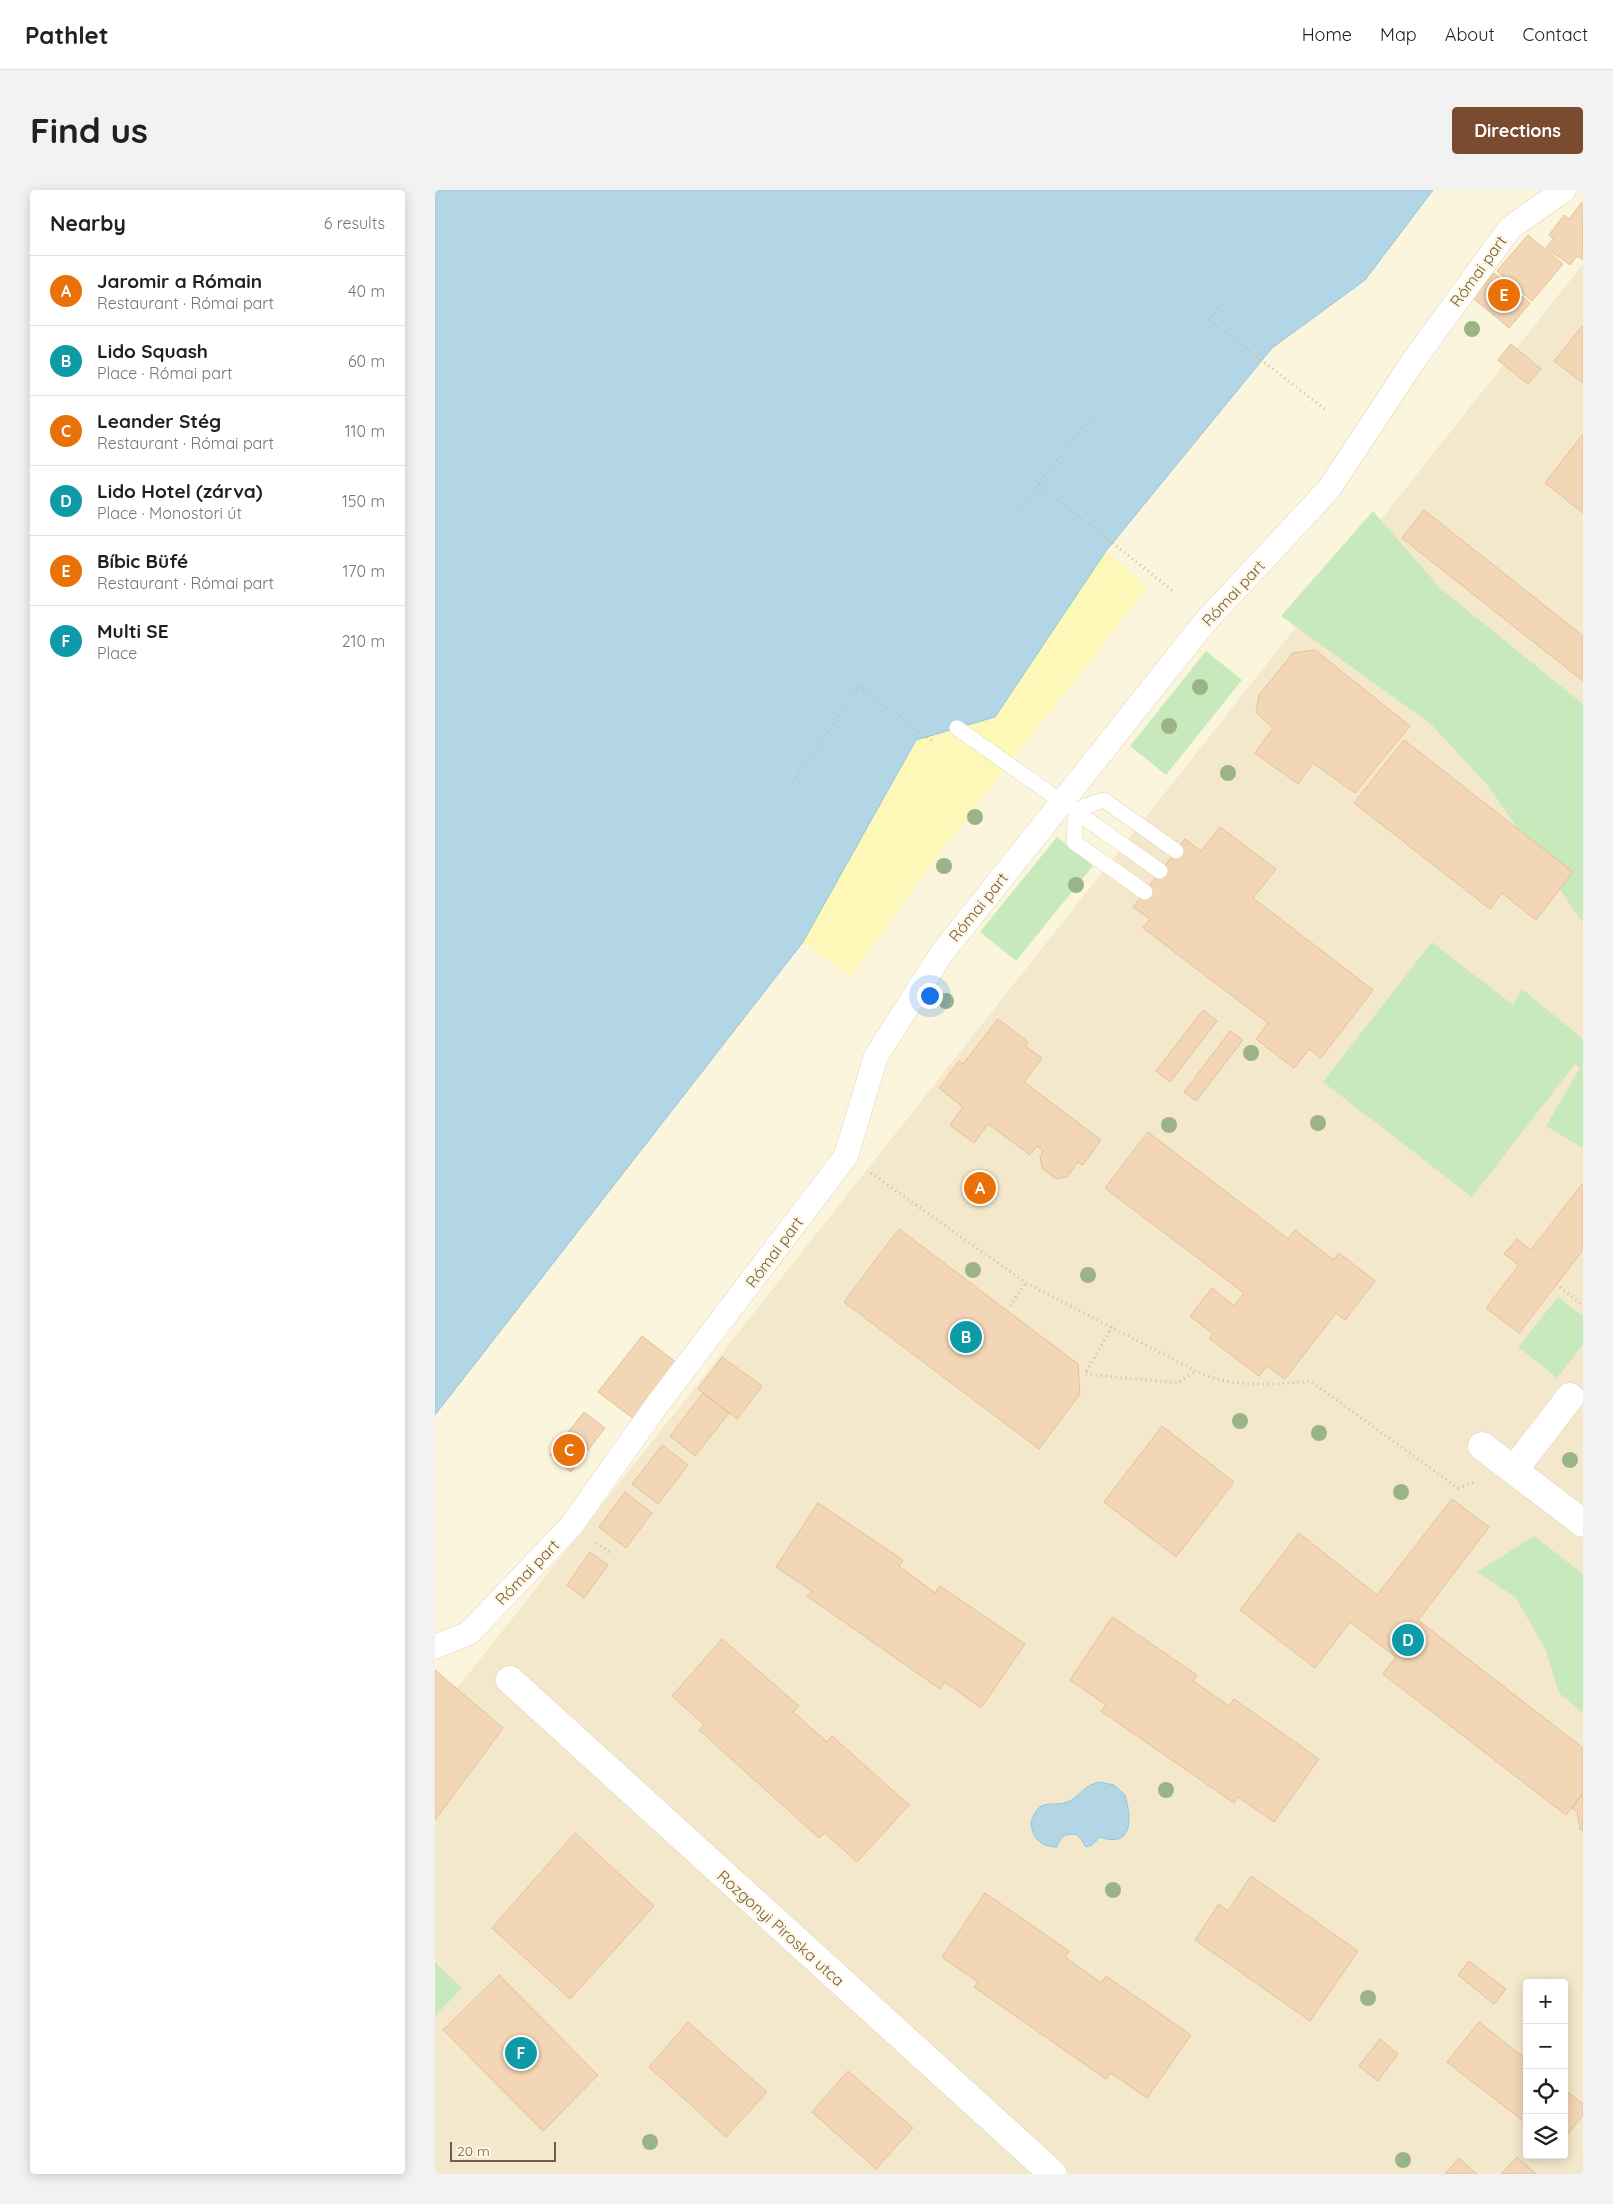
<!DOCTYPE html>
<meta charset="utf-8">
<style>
:root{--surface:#fff;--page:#f2f2f2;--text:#202124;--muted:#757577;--line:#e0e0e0;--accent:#7b4b30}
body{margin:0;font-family:Quicksand,sans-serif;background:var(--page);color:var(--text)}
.controls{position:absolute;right:15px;bottom:15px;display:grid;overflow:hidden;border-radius:5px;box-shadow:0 2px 12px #0003}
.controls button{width:45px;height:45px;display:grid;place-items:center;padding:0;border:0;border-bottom:1px solid var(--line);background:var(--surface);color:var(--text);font:25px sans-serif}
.scale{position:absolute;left:15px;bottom:12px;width:106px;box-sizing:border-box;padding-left:5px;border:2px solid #725c46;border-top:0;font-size:14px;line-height:18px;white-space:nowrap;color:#725c46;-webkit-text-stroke:4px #fff8e4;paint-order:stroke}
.you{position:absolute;left:494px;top:805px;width:18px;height:18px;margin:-12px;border:4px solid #fff;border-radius:50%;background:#1a73e8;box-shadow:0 0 0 8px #1a73e833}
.badge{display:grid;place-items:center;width:32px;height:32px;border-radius:50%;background:var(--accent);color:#fff;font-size:16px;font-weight:700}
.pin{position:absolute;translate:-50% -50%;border:2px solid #fff;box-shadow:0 1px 5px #0006}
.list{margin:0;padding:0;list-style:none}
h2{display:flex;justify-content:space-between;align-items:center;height:65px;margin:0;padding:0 20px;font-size:21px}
h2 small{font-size:16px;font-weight:400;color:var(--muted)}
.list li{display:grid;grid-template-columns:32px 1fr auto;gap:15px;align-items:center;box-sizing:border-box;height:70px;padding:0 20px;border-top:1px solid var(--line)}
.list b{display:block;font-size:19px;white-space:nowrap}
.list p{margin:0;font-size:16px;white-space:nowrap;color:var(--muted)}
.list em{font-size:16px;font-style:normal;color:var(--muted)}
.icon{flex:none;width:28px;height:28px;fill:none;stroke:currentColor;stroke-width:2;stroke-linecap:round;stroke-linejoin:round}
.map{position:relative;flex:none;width:1148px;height:1984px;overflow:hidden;border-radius:5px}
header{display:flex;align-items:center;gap:30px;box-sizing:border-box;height:70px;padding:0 25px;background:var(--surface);border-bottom:1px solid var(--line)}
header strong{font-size:24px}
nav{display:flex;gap:28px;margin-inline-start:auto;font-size:18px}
.intro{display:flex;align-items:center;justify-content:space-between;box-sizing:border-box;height:120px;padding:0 30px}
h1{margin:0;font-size:35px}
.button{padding:12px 22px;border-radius:5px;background:var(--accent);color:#fff;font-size:18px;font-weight:700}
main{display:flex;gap:30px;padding:0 30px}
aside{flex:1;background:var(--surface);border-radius:5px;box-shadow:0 2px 12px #0003}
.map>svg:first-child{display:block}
.residential{fill:#f4e8cc;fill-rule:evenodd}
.green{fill:#c8e9bc}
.sand{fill:#fdf8b7}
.water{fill:#b2d6e5;stroke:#98c4d7}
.building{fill:#f2d6b5;stroke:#e5c095}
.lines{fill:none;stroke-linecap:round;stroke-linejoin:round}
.service-casing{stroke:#e0d2ba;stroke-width:16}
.pedestrian-casing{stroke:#e0d2ba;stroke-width:25}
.minor-casing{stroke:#e0d2ba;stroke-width:29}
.path{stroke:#d6ba99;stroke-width:3;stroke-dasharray:1 4;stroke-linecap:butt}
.service{stroke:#fff;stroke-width:15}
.pedestrian{stroke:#fff;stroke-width:24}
.minor{stroke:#fff;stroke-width:28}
.tree{fill:#9ab487}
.labels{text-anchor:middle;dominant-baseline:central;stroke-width:5;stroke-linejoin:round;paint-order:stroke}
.street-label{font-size:16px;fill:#725c46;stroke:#fff8e4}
</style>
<header>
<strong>Pathlet</strong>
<nav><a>Home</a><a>Map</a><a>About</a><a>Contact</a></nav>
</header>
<div class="intro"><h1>Find us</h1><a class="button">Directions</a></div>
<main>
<aside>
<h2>Nearby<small>6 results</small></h2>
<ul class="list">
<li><span class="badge" style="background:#e8710a">A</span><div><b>Jaromir a Rómain</b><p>Restaurant · Római part</p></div><em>40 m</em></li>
<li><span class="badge" style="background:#0f9aa8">B</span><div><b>Lido Squash</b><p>Place · Római part</p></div><em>60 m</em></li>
<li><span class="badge" style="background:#e8710a">C</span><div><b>Leander Stég</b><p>Restaurant · Római part</p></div><em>110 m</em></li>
<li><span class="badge" style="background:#0f9aa8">D</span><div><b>Lido Hotel (zárva)</b><p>Place · Monostori út</p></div><em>150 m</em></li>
<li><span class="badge" style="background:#e8710a">E</span><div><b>Bíbic Büfé</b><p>Restaurant · Római part</p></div><em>170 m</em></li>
<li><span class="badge" style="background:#0f9aa8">F</span><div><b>Multi SE</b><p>Place</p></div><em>210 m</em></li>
</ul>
</aside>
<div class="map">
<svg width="1148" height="1984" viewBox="0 0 1148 1984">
<rect width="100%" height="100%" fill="#fcf5dd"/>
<path class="residential" d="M1148,74V1984H0V1526ZM1092,1793H1129V1965H1092Z"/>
<path class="green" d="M938,321L1006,399L1148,514V733L1054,597L997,535L846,426Z
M771,461L807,490L731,585L695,556Z
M622,647L658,676L581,771L545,742Z
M997,752L1078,815L1087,799L1148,849V958L1111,936L1145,878L1140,874L1037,1007L888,892Z
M1123,1107L1148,1126V1155L1122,1188L1083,1157Z
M1099,1346L1148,1384V1523L1124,1503L1110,1458L1080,1407L1042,1382Z
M0,1772L27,1798L0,1826Z"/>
<path class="sand" d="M671,361L713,397L508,658L416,787L368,752L481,550Z"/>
<path class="water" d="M0,0H998L930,90L837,158L671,361L560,527L481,550L368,752L0,1225Z
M665,1592L679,1595L690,1605C697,1628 698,1659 665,1647L657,1655L651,1657L643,1645C632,1642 625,1646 622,1657C605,1657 597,1647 596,1632C605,1605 617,1619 635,1611C647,1604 649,1595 665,1592Z"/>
<path class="building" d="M1147,12L1148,70L1142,66L1135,75L1111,58L1118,49L1114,45L1129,25L1134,29Z
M1093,45L1128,74L1097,111L1062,81Z
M1059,83L1095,113L1074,138L1038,108Z
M1148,135V193L1119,171Z
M1076,154L1106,179L1093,194L1063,170Z
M1148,244V323L1110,293Z
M989,320L1148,446V491L967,348Z
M880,460L975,536L920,603L878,573L863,594L820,563L838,538L821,522L824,505L858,463Z
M969,550L1138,682L1101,730L1067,703L1055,719L919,613Z
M785,637L841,679L818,708L938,800L886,868L874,859L859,878L821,849L833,833L708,738L715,729L698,717L750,649L766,661Z
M768,820L782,831L735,892L721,881Z
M563,829L593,852L590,856L607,868L589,892L666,950L648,975L643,972L632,987L621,989L607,978L605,966L608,961L602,956L595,965L553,934L539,953L515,935L528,917L504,898L524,871L528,874Z
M795,841L808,850L761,911L749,902Z
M713,942L853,1049L860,1040L899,1070L904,1063L940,1091L910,1130L901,1123L850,1189L832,1176L824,1186L774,1148L778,1144L755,1126L777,1098L799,1116L809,1103L670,998Z
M1148,993V1060L1084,1143L1051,1118L1084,1075L1069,1064L1082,1049L1096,1060Z
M464,1039L643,1174L645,1204L604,1259L409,1112Z
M207,1146L242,1173L199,1229L163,1202Z
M287,1167L327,1196L302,1229L263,1199Z
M268,1203L294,1223L260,1266L235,1246Z
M149,1222L170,1238L136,1282L115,1265Z
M727,1236L799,1292L741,1367L669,1312Z
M227,1255L253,1275L223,1314L197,1294Z
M190,1302L217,1323L191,1358L164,1337Z
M1017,1309L1054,1337L983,1430L1148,1558V1603L1131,1625L948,1484L961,1467L915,1432L880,1478L805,1420L864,1343L942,1405Z
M383,1313L468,1370L464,1376L500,1403L505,1396L590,1454L546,1518L510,1492L505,1499L372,1406L377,1401L341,1377Z
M155,1362L173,1375L149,1408L132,1395Z
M677,1427L762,1485L758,1491L794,1516L799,1509L884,1569L839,1632L803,1607L799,1613L666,1521L671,1515L635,1490Z
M287,1449L364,1516L358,1522L392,1552L397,1546L474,1615L422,1672L390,1643L384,1648L264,1540L269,1535L237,1506Z
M0,1480L68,1538L0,1630Z
M1148,1603V1641L1145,1639L1142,1622L1137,1618Z
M140,1643L219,1716L135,1809L57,1738Z
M816,1686L923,1761L875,1831L760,1750L784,1714L793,1721Z
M550,1703L634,1761L630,1767L666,1793L671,1786L756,1845L712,1908L676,1883L671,1889L539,1797L543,1792L507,1767Z
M1034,1771L1071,1799L1059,1814L1023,1785Z
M64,1785L163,1885L108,1941L8,1840Z
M253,1832L332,1902L291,1947L214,1877Z
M1044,1832L1092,1870V1934L1012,1872Z
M945,1849L963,1864L943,1891L924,1876Z
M413,1881L478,1938L441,1979L377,1922Z
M1129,1899L1148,1914V1925L1129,1949Z
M1082,1967L1101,1984H1066Z
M1024,1968L1042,1984H1010Z"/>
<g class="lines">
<g class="service-casing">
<path id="service" d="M522,538L725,681
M710,702L639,652C641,619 637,620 669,610L741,661"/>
</g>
<g class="pedestrian-casing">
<path id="pedestrian" d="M0,1457L34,1443L136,1336L222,1215L411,966L441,866L507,763L770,432L894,299L979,170L1075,38L1129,0"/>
</g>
<g class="minor-casing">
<path id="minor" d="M1047,1256L1148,1333
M1079,1280L1135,1207
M75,1490L618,1984"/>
</g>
<path class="path" d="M792,106L774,130L891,220
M603,294L738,401
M585,318L657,225
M358,592L424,497L499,552
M436,983L591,1093L761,1181C795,1198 838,1195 875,1191L1023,1298L1040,1292
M1121,1094L1148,1116
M575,1116L591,1093
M677,1137L650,1184L743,1193L761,1181
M161,1353L176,1363"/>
<use href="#service" class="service"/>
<use href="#pedestrian" class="pedestrian"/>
<use href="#minor" class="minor"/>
</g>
<g class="tree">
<circle cx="1037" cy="139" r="8"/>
<circle cx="765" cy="497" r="8"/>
<circle cx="734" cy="536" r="8"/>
<circle cx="793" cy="583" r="8"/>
<circle cx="540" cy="627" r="8"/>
<circle cx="509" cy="676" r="8"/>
<circle cx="641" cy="695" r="8"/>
<circle cx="511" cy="811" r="8"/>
<circle cx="816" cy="863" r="8"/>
<circle cx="883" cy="933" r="8"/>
<circle cx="734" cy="935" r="8"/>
<circle cx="538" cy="1080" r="8"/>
<circle cx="653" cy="1085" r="8"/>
<circle cx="805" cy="1231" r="8"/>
<circle cx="884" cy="1243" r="8"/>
<circle cx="1135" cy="1270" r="8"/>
<circle cx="966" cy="1302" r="8"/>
<circle cx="731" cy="1600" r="8"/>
<circle cx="678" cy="1700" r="8"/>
<circle cx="933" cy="1808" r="8"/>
<circle cx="215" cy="1952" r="8"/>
<circle cx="968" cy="1970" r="8"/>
</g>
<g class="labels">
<g class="street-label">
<text transform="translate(1043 81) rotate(-54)">Római part</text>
<text transform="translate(798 403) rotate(-47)">Római part</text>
<text transform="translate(543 717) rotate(-51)">Római part</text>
<text transform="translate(339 1062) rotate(-53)">Római part</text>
<text transform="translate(92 1382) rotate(-46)">Római part</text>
<text transform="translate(346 1738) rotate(42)">Rozgonyi Piroska utca</text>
</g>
</g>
</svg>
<div class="controls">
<button>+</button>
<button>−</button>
<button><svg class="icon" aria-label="locate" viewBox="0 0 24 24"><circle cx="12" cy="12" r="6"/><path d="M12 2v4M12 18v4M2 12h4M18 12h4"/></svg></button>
<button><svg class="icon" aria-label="layers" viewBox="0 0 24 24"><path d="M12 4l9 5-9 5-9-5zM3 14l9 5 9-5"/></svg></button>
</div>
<div class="scale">20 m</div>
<div class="you"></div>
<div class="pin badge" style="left:545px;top:998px;background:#e8710a">A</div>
<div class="pin badge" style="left:531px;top:1147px;background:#0f9aa8">B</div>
<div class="pin badge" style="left:134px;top:1260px;background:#e8710a">C</div>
<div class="pin badge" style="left:973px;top:1450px;background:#0f9aa8">D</div>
<div class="pin badge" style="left:1069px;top:105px;background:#e8710a">E</div>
<div class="pin badge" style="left:86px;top:1863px;background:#0f9aa8">F</div>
</div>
</main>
